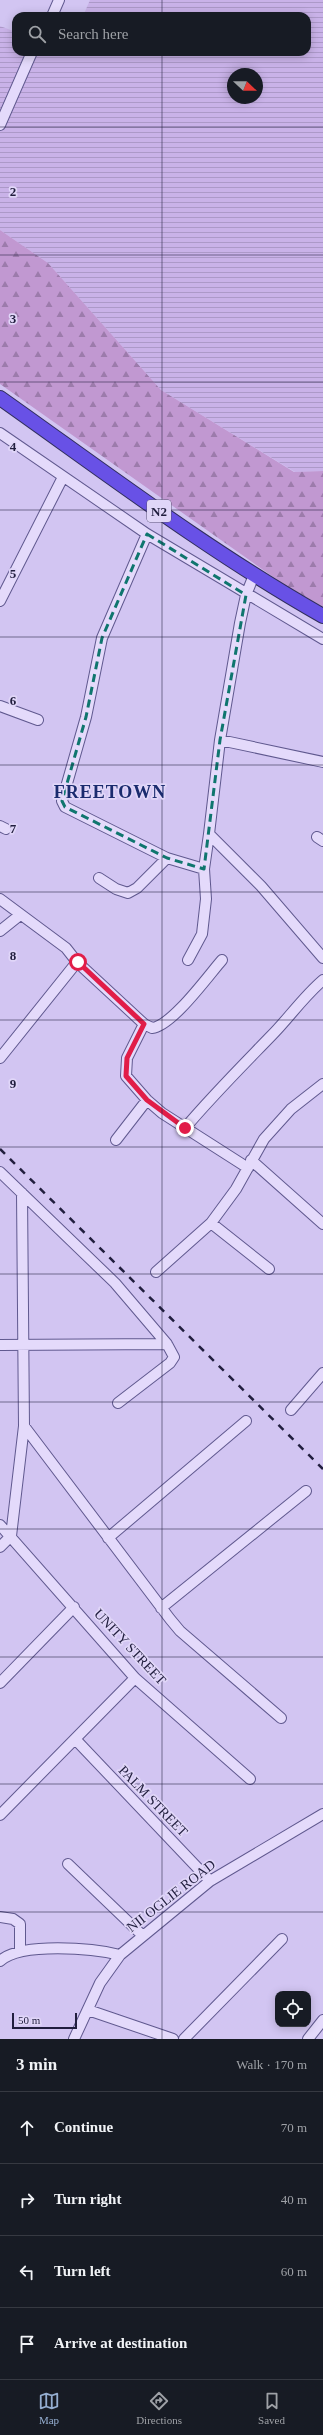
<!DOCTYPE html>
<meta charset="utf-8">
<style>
:root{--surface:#171b24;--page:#20242c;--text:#f1f3f6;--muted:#9ea1a6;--line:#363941;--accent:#95aed1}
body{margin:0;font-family:Georgia,serif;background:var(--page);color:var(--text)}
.controls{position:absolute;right:12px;bottom:12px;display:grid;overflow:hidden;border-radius:8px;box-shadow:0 2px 10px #0003}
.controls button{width:36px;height:36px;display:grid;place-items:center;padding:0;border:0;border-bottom:1px solid var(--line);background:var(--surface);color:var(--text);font:20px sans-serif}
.compass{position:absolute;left:227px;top:68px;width:36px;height:36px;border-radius:50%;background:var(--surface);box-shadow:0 2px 10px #0003;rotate:112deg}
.scale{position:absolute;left:12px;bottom:10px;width:65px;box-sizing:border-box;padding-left:4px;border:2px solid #211e3e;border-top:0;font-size:11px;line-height:14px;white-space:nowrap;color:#211e3e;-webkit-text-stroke:3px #e0d6f8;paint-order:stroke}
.stop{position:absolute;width:12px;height:12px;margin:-9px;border:3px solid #e11d48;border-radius:50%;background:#fff}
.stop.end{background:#e11d48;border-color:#fff;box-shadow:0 1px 4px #0008}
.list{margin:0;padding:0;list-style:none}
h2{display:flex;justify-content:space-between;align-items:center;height:52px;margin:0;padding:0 16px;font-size:17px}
h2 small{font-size:13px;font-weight:400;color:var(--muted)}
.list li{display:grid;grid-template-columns:26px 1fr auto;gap:12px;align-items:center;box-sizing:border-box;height:72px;padding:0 16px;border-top:1px solid var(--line)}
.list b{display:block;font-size:15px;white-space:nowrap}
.list em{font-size:13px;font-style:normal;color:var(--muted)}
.icon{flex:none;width:22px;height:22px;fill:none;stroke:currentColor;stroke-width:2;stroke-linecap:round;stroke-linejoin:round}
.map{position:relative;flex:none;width:323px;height:2039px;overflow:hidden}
.search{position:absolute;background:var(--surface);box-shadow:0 2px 10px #0003;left:12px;right:12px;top:12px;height:44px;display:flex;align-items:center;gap:10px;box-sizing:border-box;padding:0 14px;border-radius:12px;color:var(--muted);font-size:15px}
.sheet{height:340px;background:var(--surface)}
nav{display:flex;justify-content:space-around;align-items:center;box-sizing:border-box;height:56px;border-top:1px solid var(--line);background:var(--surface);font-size:11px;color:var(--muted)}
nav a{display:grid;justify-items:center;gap:2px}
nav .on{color:var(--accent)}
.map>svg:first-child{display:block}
.farmland{fill:url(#farmland-rules);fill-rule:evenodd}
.forest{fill:url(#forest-firs)}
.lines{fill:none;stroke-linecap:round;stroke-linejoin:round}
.minor-casing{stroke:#60598f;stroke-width:12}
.highway-casing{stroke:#302e5c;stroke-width:16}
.minor{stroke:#e4dafb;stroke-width:10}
.highway{stroke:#6851e6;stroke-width:14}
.rail{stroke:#211e3e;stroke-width:2.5;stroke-dasharray:7 7;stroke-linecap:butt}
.route{stroke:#e11d48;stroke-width:5}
.marked{fill:none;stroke:#0f766e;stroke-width:3;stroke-dasharray:8 5;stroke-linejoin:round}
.grid{fill:none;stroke:#211e3e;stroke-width:1;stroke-opacity:0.55}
.labels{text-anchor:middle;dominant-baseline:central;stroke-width:3.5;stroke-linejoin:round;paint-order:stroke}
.shield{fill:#e0d6f8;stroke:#5a5576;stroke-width:1}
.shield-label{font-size:13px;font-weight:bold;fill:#211e3e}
.street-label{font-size:14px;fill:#211e3e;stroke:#e0d6f8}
.district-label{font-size:18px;font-weight:bold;letter-spacing:1px;fill:#1a2b6e;stroke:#e0d6f8}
.grid-label{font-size:13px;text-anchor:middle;font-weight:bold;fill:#211e3e;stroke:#e0d6f8;stroke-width:3.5;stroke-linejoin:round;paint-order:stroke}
</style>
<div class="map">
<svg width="323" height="2039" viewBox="0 0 323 2039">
<defs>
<pattern id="farmland-rules" width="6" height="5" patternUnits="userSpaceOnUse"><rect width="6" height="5" fill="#c9b2e8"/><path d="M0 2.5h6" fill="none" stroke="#ac99c8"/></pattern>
<pattern id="forest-firs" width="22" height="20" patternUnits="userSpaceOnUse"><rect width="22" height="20" fill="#c198d1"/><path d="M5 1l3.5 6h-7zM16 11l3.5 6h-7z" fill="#9c7bab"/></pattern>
</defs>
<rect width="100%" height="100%" fill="#d2c5f2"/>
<path class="farmland" d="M90,0H323V471L295,472L161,390L48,263L0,230V26L16,32V52H307V16H83ZM233,74H257V98H233Z"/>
<path class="forest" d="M0,230L48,263L161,390L294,472L323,471V607L286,586L0,384Z"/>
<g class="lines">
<g class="minor-casing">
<path id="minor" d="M52,16L59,0
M0,125L32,52
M0,433L147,534L323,639
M147,534L102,638L86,717L62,801L65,807L167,858L204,869
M0,601L63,477
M0,706L38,720
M220,740L323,762
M0,826L6,829
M209,834L220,740L240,623L246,595L254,575
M317,837L323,841
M99,878L116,889L128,893L137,888L167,858
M0,899L66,948L77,962L144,1024L127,1058L126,1076L147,1100L162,1113L248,1168
M0,931L20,915
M188,960L202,934L206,899L204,869L209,834L261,886L323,958
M144,1024L152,1028C172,1026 208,976 222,960
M0,1058L77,962
M185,1128C212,1096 242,1066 271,1036C289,1018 303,997 323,980
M116,1140L147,1100
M251,1160L323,1224
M0,1172L115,1283L167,1344L174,1357L170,1363L118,1403
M211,1223L269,1269
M156,1272L211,1223L236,1189L264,1139L291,1109L323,1084
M0,1345L167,1344
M291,1410L323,1373
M24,1426L170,1619L180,1631L281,1718
M0,1525L135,1678L250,1779
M11,1536L24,1426L22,1193
M108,1538L246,1421
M0,1547L11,1536
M161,1608L306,1491
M0,1683L74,1607
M76,1740L210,1881
M0,1815L135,1678
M68,1864L142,1935
M0,1917L13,1919L20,1924V1951
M0,1961C21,1942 93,1948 120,1955
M88,2010L173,2039
M74,2039L100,1983L120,1955L210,1881L323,1814
M184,2039L282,1939
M308,2039L323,2020"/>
</g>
<g class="highway-casing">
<path id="highway" d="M0,398C106,473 210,552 323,616"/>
</g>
<use href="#minor" class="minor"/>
<use href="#highway" class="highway"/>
<path class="rail" d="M0,1149L323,1469"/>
</g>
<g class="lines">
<path class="route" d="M78,962L144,1024L127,1058L126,1076L147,1100L185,1128"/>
</g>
<path class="marked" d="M147,534L246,595L220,740L204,869L167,858L65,807L62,801L86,717L102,638Z"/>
<path class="grid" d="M162,0V16M162,52V2039M0,127H323M0,255H323M0,382H323M0,510H323M0,637H323M0,765H323M0,892H323M0,1020H323M0,1147H323M0,1274H323M0,1402H323M0,1529H323M0,1657H323M0,1784H323M0,1912H323"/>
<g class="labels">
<rect class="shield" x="147" y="500" width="24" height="22" rx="3"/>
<g class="shield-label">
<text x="159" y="511">N2</text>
</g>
<g class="street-label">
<text transform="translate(130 1647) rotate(47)">UNITY STREET</text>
<text transform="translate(153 1801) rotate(46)">PALM STREET</text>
<text transform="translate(171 1896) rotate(-38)">NII OGLIE ROAD</text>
</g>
<g class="district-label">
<text x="110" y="792">FREETOWN</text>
</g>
</g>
<g class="grid-label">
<text x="13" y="196">2</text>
<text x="13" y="323">3</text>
<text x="13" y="451">4</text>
<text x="13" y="578">5</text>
<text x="13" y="705">6</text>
<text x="13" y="833">7</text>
<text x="13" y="960">8</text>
<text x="13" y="1088">9</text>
</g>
</svg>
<div class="controls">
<button><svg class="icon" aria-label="locate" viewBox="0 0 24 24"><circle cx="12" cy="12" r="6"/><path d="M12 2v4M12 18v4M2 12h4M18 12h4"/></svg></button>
</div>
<svg class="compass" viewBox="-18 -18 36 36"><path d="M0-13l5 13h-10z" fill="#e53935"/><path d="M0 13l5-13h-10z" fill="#9ea1a6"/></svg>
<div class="scale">50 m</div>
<div class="stop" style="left:78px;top:962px"></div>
<div class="stop end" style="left:185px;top:1128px"></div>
<div class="search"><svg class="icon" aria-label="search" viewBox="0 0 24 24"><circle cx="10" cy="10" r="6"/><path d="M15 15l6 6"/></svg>Search here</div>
</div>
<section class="sheet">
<h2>3 min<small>Walk · 170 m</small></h2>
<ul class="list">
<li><svg class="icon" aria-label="ahead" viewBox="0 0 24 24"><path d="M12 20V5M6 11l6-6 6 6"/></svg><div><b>Continue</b></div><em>70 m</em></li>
<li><svg class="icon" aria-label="right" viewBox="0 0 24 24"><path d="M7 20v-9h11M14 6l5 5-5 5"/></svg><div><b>Turn right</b></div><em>40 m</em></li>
<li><svg class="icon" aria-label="left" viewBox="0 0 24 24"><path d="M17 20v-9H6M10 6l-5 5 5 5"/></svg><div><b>Turn left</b></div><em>60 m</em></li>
<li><svg class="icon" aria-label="arrive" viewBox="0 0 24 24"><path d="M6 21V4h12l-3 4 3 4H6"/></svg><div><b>Arrive at destination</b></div></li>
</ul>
</section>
<nav>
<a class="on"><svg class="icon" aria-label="map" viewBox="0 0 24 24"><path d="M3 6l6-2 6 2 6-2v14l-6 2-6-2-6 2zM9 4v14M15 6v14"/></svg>Map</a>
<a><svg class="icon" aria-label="directions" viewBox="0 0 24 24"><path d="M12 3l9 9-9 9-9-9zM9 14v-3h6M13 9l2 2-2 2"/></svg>Directions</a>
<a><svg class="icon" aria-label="saved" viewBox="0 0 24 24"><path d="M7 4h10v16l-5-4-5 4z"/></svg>Saved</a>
</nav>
